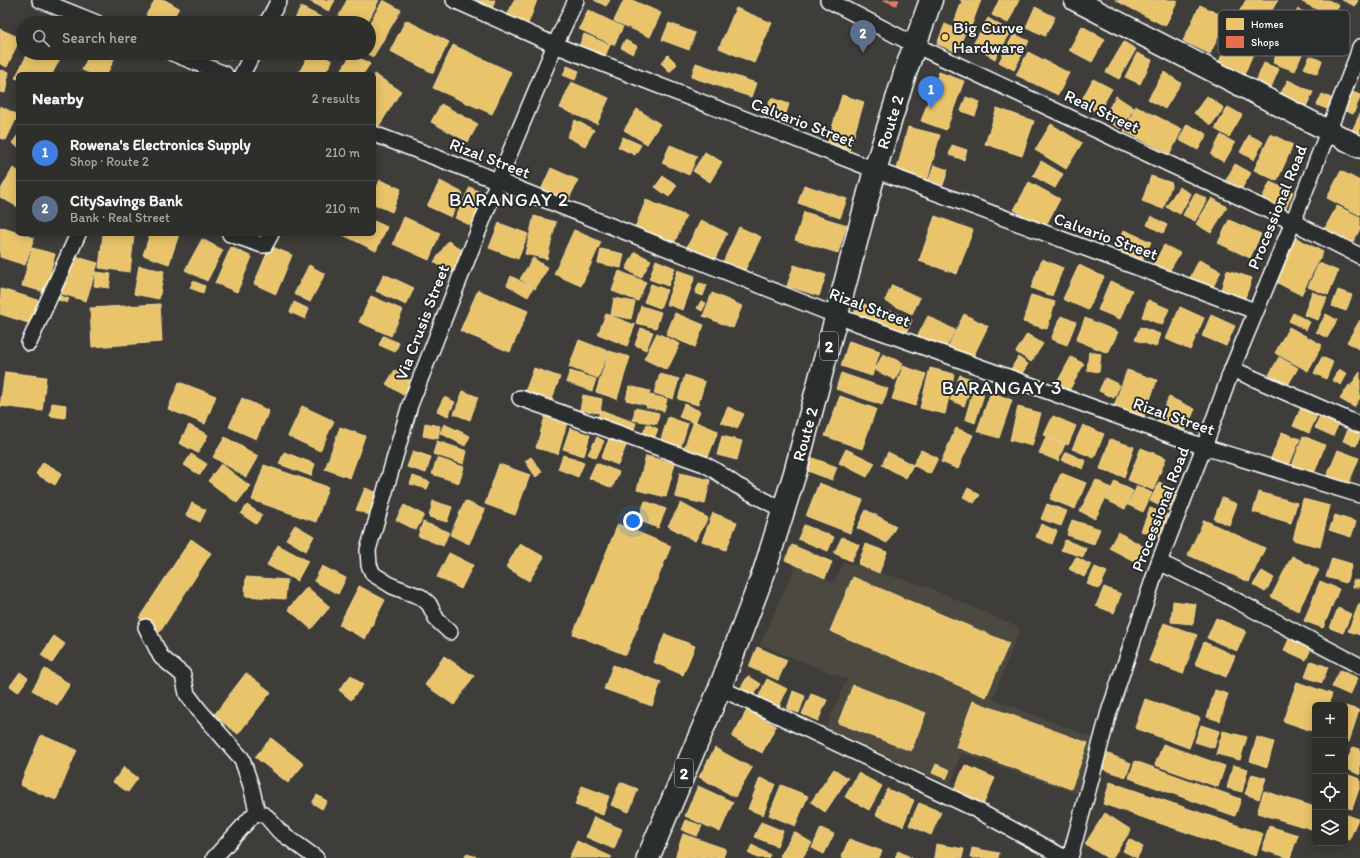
<!DOCTYPE html>
<meta charset="utf-8">
<style>
:root{--surface:#2e2e2b;--page:#363633;--text:#f1f3f6;--muted:#a7a8a9;--line:#494a47;--accent:#95b2f1}
body{margin:0;font-family:Itim,sans-serif;background:var(--page);color:var(--text)}
.controls{position:absolute;right:12px;bottom:12px;display:grid;overflow:hidden;border-radius:6px;box-shadow:0 2px 10px #0003}
.controls button{width:36px;height:36px;display:grid;place-items:center;padding:0;border:0;border-bottom:1px solid var(--line);background:var(--surface);color:var(--text);font:20px sans-serif}
.you{position:absolute;left:633px;top:521px;width:14px;height:14px;margin:-10px;border:3px solid #fff;border-radius:50%;background:#1a73e8;box-shadow:0 0 0 6px #1a73e833}
.badge{display:grid;place-items:center;width:26px;height:26px;border-radius:50%;background:var(--accent);color:#fff;font-size:13px;font-weight:700}
.pin{position:absolute;translate:-50% -33px;filter:drop-shadow(0 1px 2px #0008)}
.pin::after{content:'';position:absolute;top:21px;width:14px;height:12px;background:inherit;clip-path:polygon(0 0,100% 0,50% 100%)}
.list{margin:0;padding:0;list-style:none}
h2{display:flex;justify-content:space-between;align-items:center;height:52px;margin:0;padding:0 16px;font-size:17px}
h2 small{font-size:13px;font-weight:400;color:var(--muted)}
.list li{display:grid;grid-template-columns:26px 1fr auto;gap:12px;align-items:center;box-sizing:border-box;height:56px;padding:0 16px;border-top:1px solid var(--line)}
.list b{display:block;font-size:15px;white-space:nowrap}
.list p{margin:0;font-size:13px;white-space:nowrap;color:var(--muted)}
.list em{font-size:13px;font-style:normal;color:var(--muted)}
.icon{flex:none;width:22px;height:22px;fill:none;stroke:currentColor;stroke-width:2;stroke-linecap:round;stroke-linejoin:round}
.map{position:relative;flex:none;width:1360px;height:858px;overflow:hidden}
.search{position:absolute;background:var(--surface);box-shadow:0 2px 10px #0003;left:16px;top:16px;width:360px;height:44px;display:flex;align-items:center;gap:10px;box-sizing:border-box;padding:0 14px;border-radius:22px;color:var(--muted);font-size:15px}
.panel{position:absolute;background:var(--surface);box-shadow:0 2px 10px #0003;left:16px;top:72px;width:360px;height:164px;border-radius:6px}
.map>svg:first-child{display:block}
.built{fill:#4c4841}
.homes{fill:#e9c46a;stroke:#f0d697}
.shops{fill:#e76f51;stroke:#ee9a85}
.lines{fill:none;stroke-linecap:round;stroke-linejoin:round}
.minor-casing{stroke:#fff;stroke-width:18}
.secondary-casing{stroke:#fff;stroke-width:24}
.trunk-casing{stroke:#fff;stroke-width:25}
.minor{stroke:#2a2d2e;stroke-width:15}
.secondary{stroke:#2a2d2e;stroke-width:21}
.trunk{stroke:#2a2d2e;stroke-width:22}
.poi-dot{fill:#ffd166;stroke:#2a2d2e;stroke-width:1.5}
.labels{text-anchor:middle;dominant-baseline:central;stroke-width:4;stroke-linejoin:round;paint-order:stroke}
.shield{fill:#2a2d2e;stroke:#bfc0c0;stroke-width:1}
.shield-label{font-size:16px;font-weight:bold;fill:#fff}
.poi-label{font-size:17px;fill:#fff;stroke:#2a2d2e;text-anchor:start}
.street-label{font-size:17px;fill:#fff;stroke:#2a2d2e}
.quarter-label{font-size:19px;letter-spacing:1px;fill:#fff;stroke:#2a2d2e}
.key{fill:#2a2d2e;stroke:#6a6c6d;stroke-width:1}
.key-label{font-size:11px;fill:#fff}
</style>
<div class="map">
<svg width="1360" height="858" viewBox="0 0 1360 858">
<rect width="100%" height="100%" fill="#3e3d39"/>
<filter id="ink" filterUnits="userSpaceOnUse"><feTurbulence type="fractalNoise" baseFrequency=".025" numOctaves="2"/><feDisplacementMap in="SourceGraphic" scale="8" xChannelSelector="R" yChannelSelector="G"/><feConvolveMatrix kernelMatrix="1 2 1 2 8 2 1 2 1" color-interpolation-filters="sRGB"/></filter>
<g filter="url(#ink)">
<path class="built" d="M844,562L923,585L1020,628L993,699L1097,739L1078,794L961,753L951,785L825,730L847,679L760,645L796,565L834,583Z"/>
<path class="homes" d="M155,0H165L179,8L170,23H160L146,15Z
M307,0H335L329,11Z
M347,0H379L367,23H337L336,22Z
M383,0L401,10L373,57L366,53H369V24Z
M467,0H495L492,9Z
M514,0H537L526,29L505,21Z
M594,0H610L606,6Z
M624,0H632L661,13L650,37L614,21Z
M960,0H981L970,29L954,23L962,1Z
M999,0H1019L1008,23L992,15Z
M1115,0H1176L1178,1L1165,26Z
M1246,0H1278L1254,40L1231,26Z
M1303,0H1328L1339,5L1333,17L1302,2Z
M1342,0H1358L1355,6Z
M1200,5L1227,18L1210,54L1183,41Z
M301,7L333,23H293Z
M1035,7L1055,17L1045,36L1026,27Z
M736,8L772,23L754,63L719,48Z
M1298,9L1337,30L1327,47L1289,25Z
M588,10L623,27L614,45L579,29Z
M988,18L1011,32L995,59L972,46Z
M406,20L449,42L433,73L390,51Z
M669,23L695,33L689,50L662,40Z
M945,24L965,33L957,52L937,44Z
M1082,26L1105,39L1092,62L1069,50Z
M0,29L20,38L7,67L0,64Z
M1285,33L1307,42L1295,71L1273,63Z
M584,34L610,45L603,61L578,49Z
M1014,34L1029,41L1014,70L999,62Z
M1230,38L1255,49L1241,82L1215,70Z
M625,40L637,46L633,54L621,48Z
M1124,42L1136,49L1119,79L1106,72Z
M453,45L511,72L492,114L433,88Z
M1028,52L1069,73L1058,95L1016,75Z
M28,53H58L62,55L52,74H18V79L15,78Z
M90,53H100L114,59L107,74H92L82,70Z
M219,53H235L231,60Z
M310,53H318L332,61L324,74H298Z
M352,53L370,64L363,74H339Z
M1137,53L1152,60L1140,84L1125,77Z
M668,55L677,64L670,72L661,63Z
M1310,56L1322,61L1317,74L1304,68Z
M696,63L756,83L751,97L691,77Z
M1264,63L1279,69L1269,92L1254,86Z
M567,66L579,71L575,80L563,75Z
M0,70L9,72L5,93L0,92Z
M939,72L964,81L946,130L921,121Z
M1164,72L1181,83L1165,109L1148,99Z
M374,74L401,91L379,126L374,123Z
M1093,79L1112,89L1098,113L1080,103Z
M1288,80L1313,92L1302,115L1276,102Z
M571,82L609,98L597,124L560,108Z
M1348,90L1360,95V98L1353,114L1340,109Z
M1322,94L1331,98L1327,109L1317,105Z
M842,95L864,102L848,154L826,148Z
M1116,96L1134,108L1121,129L1103,118Z
M1207,96L1224,108L1211,125L1194,113Z
M966,97L980,102L975,116L961,111Z
M771,98L789,104L783,123L764,117Z
M441,104L478,124L468,142L431,122Z
M0,106L18,115L6,140L0,138Z
M1136,106L1182,129L1170,154L1124,131Z
M1228,107L1242,115L1229,137L1215,129Z
M997,108L1034,121L1022,156L985,144Z
M637,109L660,124L647,144L624,130Z
M1360,114V142L1349,137Z
M575,120L594,130L585,146L567,137Z
M1051,124L1082,143L1066,169L1035,150Z
M1187,124L1207,134L1198,150L1179,140Z
M908,127L940,135L927,181L896,173Z
M1271,134L1293,145L1277,181L1254,170Z
M18,135V147L12,143Z
M1221,135L1235,143L1224,162L1211,155Z
M1249,135L1263,142L1254,160L1240,152Z
M623,137L641,145L635,155L618,147Z
M670,145L697,156L689,175L662,163Z
M952,145L967,150L964,160L949,155Z
M705,152L722,162L710,182L693,171Z
M1041,161L1063,174L1055,188L1033,176Z
M1235,164L1251,173L1242,188L1226,180Z
M934,165L948,170L943,185L929,180Z
M13,168L18,171V207L0,197V191Z
M551,168L578,180L567,203L541,190Z
M1341,171L1360,181V215L1327,198Z
M663,176L677,185L669,197L655,187Z
M1151,176L1172,183L1163,209L1142,201Z
M380,180L401,189L392,212L374,204V194Z
M440,181L463,193L451,217L427,206Z
M1029,182L1060,199L1045,227L1014,210Z
M1270,182L1293,192L1283,215L1259,204Z
M804,185L847,199L840,218L798,203Z
M470,187L489,197L474,227L455,218Z
M1179,187L1191,194L1180,214L1166,207Z
M1195,193L1207,199L1195,221L1183,215Z
M1212,198L1227,207L1211,233L1196,224Z
M646,200L686,216L673,246L634,230Z
M1337,206L1360,217V229L1353,242L1325,228Z
M804,212L847,225L838,253L795,240Z
M534,216L556,222L547,259L525,254Z
M935,216L973,230L957,274L919,261Z
M1151,216L1167,225L1163,233L1147,225Z
M404,217L440,233L429,260L393,244Z
M701,220L727,233L714,261L687,247Z
M1229,220L1261,234L1250,258L1218,243Z
M374,221L387,227L376,251L341,234H374Z
M499,223L528,234L518,259L489,248Z
M0,227L34,238L25,265L0,257Z
M739,227L761,237L744,272L723,262Z
M574,230L601,242L581,286L554,274Z
M1124,230L1151,242L1142,261L1115,249Z
M103,234H134L130,272L99,268Z
M150,234H179L169,264L143,255Z
M1295,237L1323,252L1301,295L1272,280Z
M202,239L223,250L207,281L185,270Z
M448,241L465,252L451,273L434,262Z
M1164,245L1180,253L1167,275L1152,267Z
M270,246L292,255L276,294L254,284Z
M231,247L252,257L237,292L215,283Z
M32,248L55,254L45,292L22,286Z
M601,249L624,254L621,268L598,263Z
M635,252L651,260L641,278L626,269Z
M70,255L98,263L86,301L59,293Z
M533,258L548,268L535,289L520,279Z
M1042,259L1063,268L1052,296L1031,288Z
M656,260L675,268L668,286L649,279Z
M1199,260L1221,271L1210,293L1188,282Z
M1319,263L1338,271L1328,295L1308,287Z
M309,265L325,274L310,302L294,294Z
M794,265L826,275L819,296L787,286Z
M1079,265L1104,277L1088,310L1063,299Z
M139,266L164,271L159,299L134,294Z
M678,270L695,276L683,310L666,304Z
M1227,270L1252,278L1244,301L1220,293Z
M619,271L646,282L638,301L612,291Z
M96,272L111,274L109,288L94,286Z
M384,274L414,288L406,305L376,291Z
M511,276L533,288L528,297L507,285Z
M193,281L205,286L203,293L190,288Z
M1110,281L1132,290L1120,319L1098,310Z
M699,283L707,285L703,296L695,293Z
M651,284L667,290L660,308L644,302Z
M892,285L920,298L912,314L885,301Z
M1,289L38,300L31,324L0,314Z
M478,290L528,311L510,352L460,331Z
M1338,290L1352,295L1346,311L1332,306Z
M1312,292L1327,298L1318,320L1304,315Z
M712,293L742,306L733,328L703,316Z
M57,295L69,299L67,303L56,299Z
M1031,295L1055,302L1047,329L1023,322Z
M371,296L403,310L391,336L359,322Z
M614,298L635,302L631,319L611,315Z
M1148,300L1169,309L1162,325L1142,317Z
M701,301L706,303L702,311L697,308Z
M294,302L309,309L305,319L290,312Z
M858,302L886,312L882,325L854,314Z
M160,304L162,342L92,347L90,308Z
M641,306L661,312L656,328L636,323Z
M1180,307L1204,318L1190,350L1166,339Z
M889,310L912,320L904,338L881,328Z
M675,313L704,325L695,347L666,335Z
M1293,313L1310,322L1306,330L1289,321Z
M606,314L635,325L627,346L598,334Z
M964,314L988,326L971,361L947,349Z
M1326,314L1337,320L1327,338L1316,332Z
M1211,315L1235,326L1226,346L1202,336Z
M928,316L955,330L943,353L916,339Z
M1061,316L1076,322L1067,345L1051,339Z
M1085,318L1118,332L1108,353L1076,340Z
M1360,320V350L1347,342Z
M1140,327L1160,334L1156,347L1135,340Z
M1289,327L1322,345L1308,371L1275,353Z
M641,328L653,332L646,350L635,345Z
M657,333L680,344L667,370L644,359Z
M1027,334L1043,344L1031,362L1016,352Z
M383,336L399,343L395,352L379,345Z
M579,340L608,351L598,378L569,367Z
M849,341L880,351L872,376L841,366Z
M609,351L630,357L617,399L596,392Z
M1089,352L1101,354L1099,372L1087,370Z
M883,354L903,363L895,380L875,370Z
M1018,357L1028,364L1021,375L1011,369Z
M1071,357L1084,364L1066,396L1053,390Z
M1279,357L1298,368L1288,385L1269,375Z
M1322,357L1333,362L1326,379L1314,373Z
M903,366L926,374L915,406L892,399Z
M534,368L560,377L551,402L525,392Z
M930,368L954,374L945,414L920,408Z
M1339,369L1347,374L1341,385L1332,380Z
M395,370L412,382L403,395L386,384Z
M1127,370L1157,380L1143,419L1113,409Z
M570,371L596,379L592,391L566,382Z
M5,372L46,377L42,411L0,406Z
M1360,372V391L1351,385Z
M841,373L888,389L882,405L836,389Z
M660,374L679,379L673,399L654,393Z
M685,375L705,382L698,405L678,399Z
M960,375L974,380L964,406L950,400Z
M1105,378L1120,385L1114,398L1099,391Z
M179,382L216,396L205,424L168,409Z
M1349,385L1360,392V398L1354,407L1340,399Z
M629,386L650,391L646,405L626,400Z
M463,391L478,397L470,420L454,414Z
M973,391L984,394L975,423L965,419Z
M991,392L1012,400L999,438L977,431Z
M583,395L602,399L600,413L580,410Z
M650,395L667,399L664,411L646,407Z
M840,396L876,409L862,449L825,436Z
M444,397L455,402L448,416L437,411Z
M1169,397L1195,409L1184,434L1157,422Z
M242,398L269,411L256,439L229,427Z
M52,403L66,405L65,418L50,416Z
M1303,403L1319,411L1309,433L1293,426Z
M684,404L700,411L695,423L679,417Z
M302,406L334,421L320,451L288,436Z
M728,407L744,414L737,429L721,422Z
M1018,407L1041,413L1032,446L1010,440Z
M635,408L659,413L657,424L633,420Z
M601,410L636,423L633,432L597,419Z
M1322,412L1340,421L1333,436L1315,428Z
M546,413L568,419L558,454L536,448Z
M1053,416L1076,426L1068,445L1044,435Z
M668,417L688,424L679,452L659,446Z
M694,421L718,431L707,460L683,451Z
M425,423L440,426L438,439L423,436Z
M444,424L470,436L465,446L440,433Z
M647,424L658,429L653,441L642,436Z
M1350,424L1360,428V437L1356,446L1343,441Z
M189,425L208,435L198,453L179,443Z
M1083,425L1104,434L1094,458L1072,449Z
M340,427L365,436L350,478L325,469Z
M570,428L590,435L584,456L563,449Z
M956,428L973,435L958,469L941,462Z
M1282,432L1300,439L1288,468L1270,460Z
M722,436L742,441L737,460L717,455Z
M1303,436L1325,445L1314,474L1292,466Z
M225,437L258,456L246,477L213,457Z
M597,437L604,441L596,458L588,454Z
M1046,437L1065,444L1058,461L1039,453Z
M609,439L626,446L618,465L601,458Z
M1110,439L1134,447L1124,477L1100,469Z
M437,441L467,451L464,464L433,454Z
M1141,448L1166,458L1153,490L1128,480Z
M846,449L875,463L867,477L839,463Z
M921,450L938,458L930,474L913,465Z
M1338,450L1359,458L1348,485L1327,476Z
M413,451L431,457L426,473L407,467Z
M284,452L315,464L311,476L279,464Z
M888,452L913,465L906,478L882,465Z
M1066,452L1086,461L1083,469L1062,460Z
M191,454L207,464L200,475L184,465Z
M563,455L584,463L578,477L558,469Z
M646,456L675,463L666,497L637,490Z
M531,457L542,472L536,477L525,461Z
M810,457L837,467L832,480L805,470Z
M437,458L464,467L459,483L432,474Z
M43,462L62,473L55,485L36,474Z
M596,463L619,472L612,488L589,478Z
M221,464L250,486L237,503L208,481Z
M499,464L530,475L515,515L485,504Z
M264,465L328,487L316,522L252,500Z
M680,473L710,480L705,504L675,497Z
M1061,473L1086,483L1075,509L1050,499Z
M413,476L430,482L427,489L410,484Z
M1096,480L1111,488L1095,519L1080,511Z
M1115,481L1133,491L1125,509L1106,500Z
M1159,482L1182,493L1172,512L1150,501Z
M819,483L863,500L850,533L806,516Z
M1137,486L1152,493L1143,512L1128,505Z
M365,488L381,494L372,516L356,510Z
M968,488L980,495L974,503L963,497Z
M1259,492L1297,503L1291,523L1253,512Z
M1222,498L1237,504L1229,525L1214,519Z
M1303,499L1330,506L1320,547L1293,540Z
M433,501L452,507L447,522L429,517Z
M465,501L485,510L469,544L450,535Z
M645,501L666,509L658,528L638,520Z
M192,503L206,510L200,522L186,515Z
M681,503L708,518L695,541L668,526Z
M1047,504L1067,511L1061,526L1041,519Z
M247,505L262,515L256,524L241,514Z
M404,505L424,515L416,530L396,520Z
M1150,508L1171,516L1162,539L1141,531Z
M866,510L896,526L887,543L857,528Z
M713,513L737,522L726,550L702,541Z
M1335,515L1356,522L1351,537L1329,530Z
M1072,520L1100,529L1094,544L1067,535Z
M1204,520L1265,548L1249,582L1188,555Z
M423,522L449,532L443,546L418,536Z
M618,524L671,546L626,655L573,634Z
M1041,524L1057,531L1052,544L1036,537Z
M295,525L314,536L306,551L286,539Z
M804,525L834,537L828,551L798,539Z
M1118,532L1144,547L1136,562L1109,548Z
M842,537L859,545L851,561L834,553Z
M191,539L211,553L160,632L139,618Z
M1065,540L1086,548L1083,557L1061,550Z
M520,543L544,557L529,581L506,567Z
M866,544L887,552L879,573L858,564Z
M278,545L308,561L297,581L267,565Z
M792,545L832,562L825,578L785,560Z
M449,553L473,565L461,589L437,577Z
M1292,556L1319,570L1298,611L1271,597Z
M1076,557L1091,565L1084,577L1069,569Z
M1332,558L1352,564L1346,583L1326,577Z
M322,566L346,578L338,594L314,581Z
M1095,567L1107,572L1099,589L1087,584Z
M1262,571L1274,578L1265,592L1253,585Z
M246,577L287,580L285,599L245,596Z
M853,577L1009,643L986,697L830,631Z
M1353,580L1360,581V587H1353Z
M1320,581L1339,589L1323,628L1304,621Z
M359,586L385,600L365,639L339,625Z
M307,587L330,607L311,629L288,609Z
M1104,587L1121,594L1114,613L1096,606Z
M1173,601L1196,604L1193,624L1171,622Z
M1359,604H1360V635L1348,631Z
M1338,608L1351,614L1343,633L1330,628Z
M1216,618L1246,631L1237,651L1207,638Z
M1164,623L1197,635L1183,674L1149,661Z
M665,634L695,646L683,675L653,662Z
M54,636L65,644L52,663L41,655Z
M1290,637L1312,646L1306,660L1284,650Z
M1204,642L1235,656L1226,677L1195,664Z
M757,647L787,660L778,680L749,667Z
M444,656L474,676L454,705L425,685Z
M1311,661L1328,667L1322,683L1305,677Z
M613,665L661,682L652,706L604,689Z
M45,669L70,684L57,705L32,690Z
M1340,670L1358,678L1350,695L1332,687Z
M20,672L28,678L18,692L10,686Z
M246,673L271,692L238,734L214,715Z
M351,675L363,685L351,700L339,690Z
M748,676L761,684L753,696L740,689Z
M767,679L787,689L779,707L758,698Z
M1297,682L1332,694L1328,705H1315V732L1283,721Z
M853,685L926,713L911,751L838,723Z
M1215,690L1228,694L1220,721L1207,717Z
M793,691L805,696L799,713L787,709Z
M811,694L827,700L818,721L802,714Z
M1145,699L1200,718L1189,748L1135,728Z
M973,701L1088,743L1071,789L956,747Z
M1345,706L1359,710L1349,742L1345,740Z
M747,710L776,726L762,753L732,737Z
M1201,725L1219,731L1214,748L1195,742Z
M1223,731L1247,737L1240,760L1216,754Z
M41,735L77,750L56,800L20,785Z
M1257,737L1274,742L1267,767L1250,761Z
M271,738L304,764L288,783L255,757Z
M1163,744L1225,766L1218,787L1155,765Z
M1353,747L1360,749V775L1345,768V765Z
M715,748L752,768L735,797L699,777Z
M1106,753L1131,763L1126,777L1100,768Z
M1135,761L1241,799L1235,816L1129,778Z
M936,764L950,770L946,779L932,773Z
M965,765L995,778L983,805L953,792Z
M1233,765L1248,769L1242,792L1227,788Z
M124,767L138,778L128,792L113,782Z
M834,769L848,778L825,812L811,802Z
M858,773L882,786L869,810L845,797Z
M1252,774L1266,778L1259,799L1245,794Z
M1346,774L1360,779V786L1352,809L1345,807Z
M760,778L775,784L763,815L748,809Z
M620,782L638,789L629,812L611,805Z
M1110,782L1263,834L1256,856L1103,804Z
M781,785L808,796L795,826L769,815Z
M582,786L609,796L603,815L575,805Z
M698,786L733,802L720,832L685,816Z
M887,789L914,800L903,826L876,815Z
M1264,791L1315,807V830L1257,813Z
M317,795L327,801L322,809L312,803Z
M919,803L941,812L931,835L909,825Z
M1105,813L1131,830L1112,858H1107L1085,844Z
M1345,814L1358,819L1349,840L1345,839Z
M594,817L622,829L614,849L586,837Z
M686,820L702,826L697,836L682,830Z
M761,822L783,831L777,846L754,837Z
M1269,826L1298,835L1290,858L1262,850Z
M821,828L834,834L824,854L812,848Z
M794,832L812,843L802,858H783L780,856Z
M683,834L726,849L723,858H675Z
M849,839L882,851L879,858H841Z
M1129,839L1143,847L1137,858L1123,851Z
M577,841L612,857L611,858H569Z
M936,844L964,849L962,858H934Z
M752,845L770,855L768,858H757L748,853Z
M972,848L999,853L998,858H970Z
M898,851L912,858H895Z
M466,854L482,858H465Z"/>
<path class="shops" d="M884,0H899L896,5Z"/>
<g class="lines">
<g class="minor-casing">
<path id="minor" d="M40,0L97,23
M454,0L555,45L875,170L1255,311
M828,0L915,45L1293,222L1360,256
M267,23L279,0
M172,53L225,74
M242,74L253,53
M374,134L498,181L837,316L1204,447L1360,495
M230,234L262,245H265L271,234
M29,343L78,234
M1232,369L1360,425
M520,398L704,464L713,469L736,485L783,510
M1159,562L1218,591L1360,666
M146,627L161,657L183,675L187,694L199,710L242,759L251,786L257,811L267,817L279,831L316,858
M450,632L437,620L429,604L421,597L392,586L373,574L369,565L368,550L410,405L498,181L555,45L576,0
M720,688L971,807L1065,858
M214,858L257,811
M1070,858L1109,712L1159,562L1204,447L1232,369L1293,222L1357,57L1360,47"/>
</g>
<g class="secondary-casing">
<path id="secondary" d="M1075,0L1360,147"/>
</g>
<g class="trunk-casing">
<path id="trunk" d="M648,858L720,688L764,572L795,473L875,170L907,67L931,0"/>
</g>
<use href="#minor" class="minor"/>
<use href="#secondary" class="secondary"/>
<use href="#trunk" class="trunk"/>
</g>
</g>
<circle class="poi-dot" cx="945" cy="37" r="4"/>
<g class="labels">
<g class="shield">
<rect x="820" y="332" width="18" height="28" rx="3"/>
<rect x="675" y="759" width="18" height="28" rx="3"/>
</g>
<g class="shield-label">
<text x="829" y="346">2</text>
<text x="684" y="773">2</text>
</g>
<g class="poi-label">
<text x="953" y="27">Big Curve<tspan x="953" dy="20">Hardware</tspan></text>
</g>
<g class="street-label">
<text transform="translate(1102 111) rotate(25)">Real Street</text>
<text transform="translate(803 122) rotate(21)">Calvario Street</text>
<text transform="translate(890 122) rotate(-73)">Route 2</text>
<text transform="translate(490 158) rotate(21)">Rizal Street</text>
<text transform="translate(1277 207) rotate(-68)">Processional Road</text>
<text transform="translate(1106 236) rotate(20)">Calvario Street</text>
<text transform="translate(870 307) rotate(20)">Rizal Street</text>
<text transform="translate(422 322) rotate(-69)">Via Crusis Street</text>
<text transform="translate(1174 416) rotate(19)">Rizal Street</text>
<text transform="translate(805 434) rotate(-75)">Route 2</text>
<text transform="translate(1160 509) rotate(-69)">Processional Road</text>
</g>
<g class="quarter-label">
<text x="509" y="199">BARANGAY 2</text>
<text x="1002" y="387">BARANGAY 3</text>
</g>
</g>
<rect x="1218" y="10" width="132" height="46" rx="6" class="key"/>
<rect x="1226" y="18" width="18" height="12" fill="#e9c46a"/>
<rect x="1226" y="36" width="18" height="12" fill="#e76f51"/>
<g class="key-label">
<text x="1251" y="28">Homes</text>
<text x="1251" y="46">Shops</text>
</g>
</svg>
<div class="controls">
<button>+</button>
<button>−</button>
<button><svg class="icon" aria-label="locate" viewBox="0 0 24 24"><circle cx="12" cy="12" r="6"/><path d="M12 2v4M12 18v4M2 12h4M18 12h4"/></svg></button>
<button><svg class="icon" aria-label="layers" viewBox="0 0 24 24"><path d="M12 4l9 5-9 5-9-5zM3 14l9 5 9-5"/></svg></button>
</div>
<div class="you"></div>
<div class="pin badge" style="left:931px;top:109px;background:#3f7fe0">1</div>
<div class="pin badge" style="left:863px;top:53px;background:#5c6f8a">2</div>
<div class="search"><svg class="icon" aria-label="search" viewBox="0 0 24 24"><circle cx="10" cy="10" r="6"/><path d="M15 15l6 6"/></svg>Search here</div>
<section class="panel">
<h2>Nearby<small>2 results</small></h2>
<ul class="list">
<li><span class="badge" style="background:#3f7fe0">1</span><div><b>Rowena's Electronics Supply</b><p>Shop · Route 2</p></div><em>210 m</em></li>
<li><span class="badge" style="background:#5c6f8a">2</span><div><b>CitySavings Bank</b><p>Bank · Real Street</p></div><em>210 m</em></li>
</ul>
</section>
</div>
